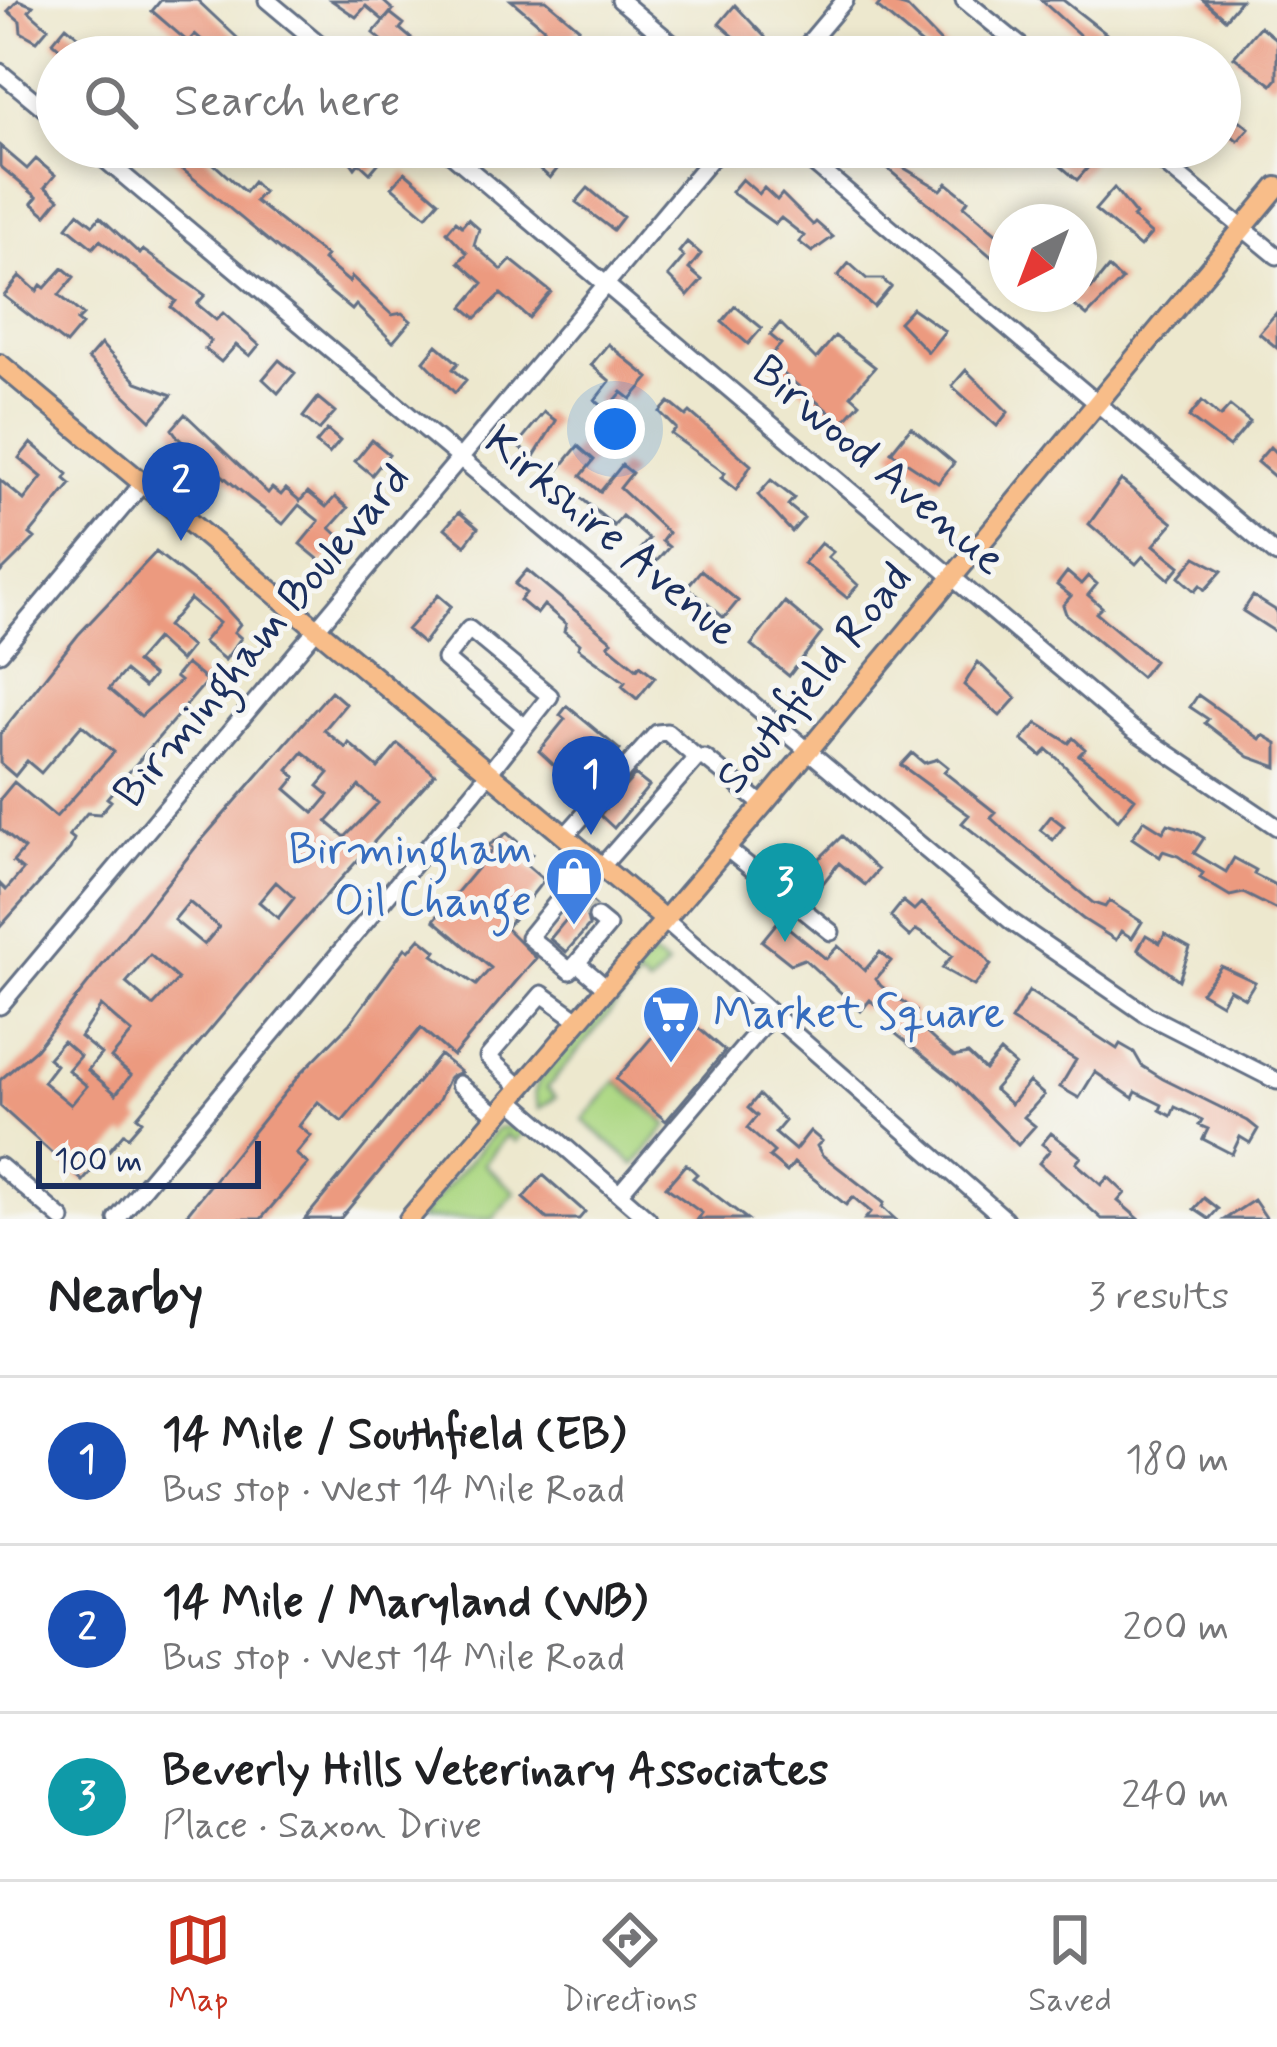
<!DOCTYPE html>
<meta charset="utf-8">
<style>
:root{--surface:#fff;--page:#f6f6f6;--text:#202124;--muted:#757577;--line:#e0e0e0;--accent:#c8321e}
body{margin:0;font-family:Mynerve,sans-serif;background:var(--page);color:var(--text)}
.compass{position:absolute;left:989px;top:204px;width:108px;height:108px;border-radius:50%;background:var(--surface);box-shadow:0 6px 18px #0003;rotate:222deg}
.scale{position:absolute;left:36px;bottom:30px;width:225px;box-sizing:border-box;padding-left:12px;border:6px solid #1b2f5e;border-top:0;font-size:33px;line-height:42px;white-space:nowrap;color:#1b2f5e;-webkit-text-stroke:9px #f6f6f2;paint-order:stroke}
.you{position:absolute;left:615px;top:429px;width:42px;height:42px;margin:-30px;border:9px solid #fff;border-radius:50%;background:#1a73e8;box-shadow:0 0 0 18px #1a73e833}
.badge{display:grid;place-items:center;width:78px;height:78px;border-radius:50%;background:var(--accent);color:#fff;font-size:39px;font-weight:700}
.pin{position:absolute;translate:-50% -99px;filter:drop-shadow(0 3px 6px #0008)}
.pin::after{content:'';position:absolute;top:63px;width:42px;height:36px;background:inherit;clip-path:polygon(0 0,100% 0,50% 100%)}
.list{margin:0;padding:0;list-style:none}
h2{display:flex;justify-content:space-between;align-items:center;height:156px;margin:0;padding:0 48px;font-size:51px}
h2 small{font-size:39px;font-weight:400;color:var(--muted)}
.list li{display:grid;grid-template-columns:78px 1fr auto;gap:36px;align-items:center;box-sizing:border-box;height:168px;padding:0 48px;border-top:3px solid var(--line)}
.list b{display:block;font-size:45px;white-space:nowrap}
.list p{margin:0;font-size:39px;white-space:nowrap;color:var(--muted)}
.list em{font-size:39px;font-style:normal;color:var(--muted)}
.icon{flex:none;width:66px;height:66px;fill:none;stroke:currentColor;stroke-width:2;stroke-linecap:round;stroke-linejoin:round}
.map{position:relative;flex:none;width:1277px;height:1219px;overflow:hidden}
.search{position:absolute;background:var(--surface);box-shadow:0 6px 18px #0003;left:36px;right:36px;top:36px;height:132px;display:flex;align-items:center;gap:30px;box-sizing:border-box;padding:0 42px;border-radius:66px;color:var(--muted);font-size:45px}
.sheet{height:660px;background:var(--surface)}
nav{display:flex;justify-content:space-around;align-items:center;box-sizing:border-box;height:168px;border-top:3px solid var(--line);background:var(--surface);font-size:33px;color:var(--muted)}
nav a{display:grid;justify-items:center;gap:6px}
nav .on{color:var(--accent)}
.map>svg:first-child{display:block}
.green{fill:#add884;stroke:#648471;stroke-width:3}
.building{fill:#ec9a7f;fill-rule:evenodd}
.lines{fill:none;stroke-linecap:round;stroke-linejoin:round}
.minor-tunnel{stroke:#c3c3b8;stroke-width:15;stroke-dasharray:15 8;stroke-linecap:butt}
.minor-casing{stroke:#647085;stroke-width:21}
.major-casing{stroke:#647085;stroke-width:24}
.minor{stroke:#fff;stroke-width:15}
.major{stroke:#f8bd89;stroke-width:18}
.labels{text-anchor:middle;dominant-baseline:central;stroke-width:10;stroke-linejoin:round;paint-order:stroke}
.street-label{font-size:45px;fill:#1b2f5e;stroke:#f6f6f2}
.shop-label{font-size:45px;fill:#366cbe;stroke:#f6f6f2;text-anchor:end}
</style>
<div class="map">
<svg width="1277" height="1219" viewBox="0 0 1277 1219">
<rect width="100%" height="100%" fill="#f6f6f2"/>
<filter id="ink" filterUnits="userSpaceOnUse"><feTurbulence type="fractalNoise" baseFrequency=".00833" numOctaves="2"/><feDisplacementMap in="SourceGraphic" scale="24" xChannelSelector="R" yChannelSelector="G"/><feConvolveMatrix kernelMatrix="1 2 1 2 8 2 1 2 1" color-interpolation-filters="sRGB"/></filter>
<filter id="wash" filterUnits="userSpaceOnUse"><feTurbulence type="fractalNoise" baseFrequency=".004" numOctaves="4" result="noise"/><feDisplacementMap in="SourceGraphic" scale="48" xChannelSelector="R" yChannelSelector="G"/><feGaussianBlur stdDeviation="2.7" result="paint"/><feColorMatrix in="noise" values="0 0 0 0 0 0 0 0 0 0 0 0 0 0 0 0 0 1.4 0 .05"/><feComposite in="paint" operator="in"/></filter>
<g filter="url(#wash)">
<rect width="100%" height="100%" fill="#ede8ce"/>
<path class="green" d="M651,955L667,966L649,986L639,978L547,1088L556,1097L539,1109L534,1094L538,1082Z
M616,1081L668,1125L635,1165L583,1120Z
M516,1125L525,1130L515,1142L507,1135L484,1164L515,1192L493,1219H419L497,1129Z"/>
<g id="blocks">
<path class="building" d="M18,0L33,6L29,11L48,28L37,41L21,32L20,21L8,11Z
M161,0H197L248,48L240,57H231L221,49L218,54L195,34L188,42L152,11Z
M331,0H382L393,10L384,21L366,6L356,17Z
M511,0H546L579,28L564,45L550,41L542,50L532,41L544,28Z
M883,0L907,7L955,57H937L877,7Z
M1041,0H1063L1136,57H1104Z
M1203,0H1241L1225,19Z
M735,5L765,37L752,52L719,24Z
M390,13L404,24L400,29L433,57H414L402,47L397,53L373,33Z
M66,26L78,36L74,41L93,57H70L53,42Z
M1260,26L1277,40V79L1272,85L1234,57Z
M1220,104L1249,128L1238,141L1220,126Z
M0,146L27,169L36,159L55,175L45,187L59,199L46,215L32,203L37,197L0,166Z
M175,147H195L245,192L253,182L263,192L255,201L326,256L323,260L349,282L352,277L392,315L402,313L411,321L393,342L356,305L352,310L182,169L169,154Z
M340,147H367L382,159L370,173L359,163L355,168Z
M532,147H553L566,158L550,178L525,156Z
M875,147H917L901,166L941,190L947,183L968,200L964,206L998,235L1007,225V257L1000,264L869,153Z
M1038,147H1057L1067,155L1073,148L1092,163L1077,180Z
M405,172L439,201L426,216L392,187Z
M742,179L759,194L764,188L777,200L782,194L813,225L816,222L833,237L812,252L799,242L804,236L781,218L775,224L731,192Z
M588,188L623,217L613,230L576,202Z
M1114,188L1136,215L1133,218L1151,234L1140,247L1095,210Z
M78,213L93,225L100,217L140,254L143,250L205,295L197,304L216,320L223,313L259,345L250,356L236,345L221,362L205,349L211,341L171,307L176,301L100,240L93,248L67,227Z
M468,219L479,229L474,245L502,270L511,260L551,292L529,318L501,294L476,318L463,307L483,283L459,262L467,253L447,232L456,221L462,226Z
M687,242L701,254L689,269L702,280L688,296L668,276L684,257L679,252Z
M849,263L867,279H882L891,287L874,307L838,276Z
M63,268L74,277L59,295L83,315L77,321L82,325L66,344L4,296L20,276L37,291L41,285L45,288Z
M1108,268L1122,280L1087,316L1060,294H1079V279L1091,289Z
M735,306L762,328L748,344L722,322Z
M912,308L945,331L928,352L899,322Z
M1277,312V348L1259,333Z
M780,323L816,359L835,336L875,367L851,395L860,403L842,423L767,360L781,344L770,335Z
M101,344L137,382L172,395L151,420L88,359Z
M608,344L649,378L631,399L622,392L607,410L595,400L610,381L591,365Z
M437,345L458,363L453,369L466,380L455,393L424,361Z
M279,360L295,373L278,393L263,379Z
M966,370L1008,412L997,426L952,386Z
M318,398L335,412L319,430L303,417Z
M1202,401L1220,417L1230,406L1250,422L1229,447L1189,417Z
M669,402L686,416L690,412L751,465L736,490L721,478L725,473L671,434L676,428L660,412Z
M544,412L556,421L533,458L517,445Z
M185,414L268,493L272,488L281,495L286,489L300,501L308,492L326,507L335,497L348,508L330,528L343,540L323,563L300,544L319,521L299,505L283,524L249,498L179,439L172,429Z
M911,427L954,463L938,483L891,452Z
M327,430L340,441L329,454L316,443Z
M372,440L389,454L372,475L355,461Z
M31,443L68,474L65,479L71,484L30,534L35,538L0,573V480L24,500L42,477L19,458Z
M578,446L594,460L581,476L600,492L622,465L632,473L620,488L668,533L662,541L669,547L657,561L641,548L649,539L622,516L614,526L554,475Z
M1270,447L1277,454V479L1257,462Z
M771,480L794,498L788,505L804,518L792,532L758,495Z
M1121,480L1173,523L1154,545L1180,566L1169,579L1143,556L1136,564L1089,524Z
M459,512L478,528L465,545L445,528Z
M821,543L833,552L828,557L858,585L847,598L804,563Z
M156,552L220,602L240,624L234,632L241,638L225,660L203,642L219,623L190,599L167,626L191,647L180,661L156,639L136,662L153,676L144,687L125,671L109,689L141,716L180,681L175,677L186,664L207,681L107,798L111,801L100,814L87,813L69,835L74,839L70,849L0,927V884L6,890L23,870L13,862L24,849L0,829V799L14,782L56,817L114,752L82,725L41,773L27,761L15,776L0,763V734L78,635Z
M1196,557L1222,571L1205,590L1200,585L1195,591L1179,577Z
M527,570L612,641L608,645L637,669L640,665L655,677L637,699L622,686L625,682L578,648L580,644L564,631L566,624L544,605L537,614L520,600L526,593L515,584Z
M701,570L738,601L724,618L687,587Z
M1067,572L1081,584L1088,576L1097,584L1088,595L1102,607L1096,613L1154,661L1141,677L1066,614L1063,605L1071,596L1057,585Z
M438,595L451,606L423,644L407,630Z
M1253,596L1277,611V633L1243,611Z
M785,602L822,633L789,676L751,645Z
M978,662L1016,698L1000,716L964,685Z
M331,691L346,704L324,730L346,748L349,743L378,768L398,744L435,774L277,950L137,1117L142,1121L128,1137L124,1133L83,1181L0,1106V1080L36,1049L199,843ZM303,752L329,773L318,786L329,795L314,813L286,789L296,777L288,770ZM359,786L378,803L345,837L327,822ZM276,882L294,898L278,918L259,902ZM189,902L219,927L204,945L174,920ZM150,955L178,979L153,1006L126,983ZM101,1006L132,1033L111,1058L131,1075L116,1094L88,1070L101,1054L80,1037ZM63,1041L80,1056L68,1070L87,1086L71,1105L43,1082L56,1065L48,1058Z
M1198,695L1260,739L1263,735L1277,743V767L1249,757L1205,723L1208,719L1190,707Z
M567,706L620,750L586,795L539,751L565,719L560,715Z
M1037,723L1069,743L1073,738L1085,749L1079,755L1135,798L1118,820L1057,758L1047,750L1041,756L1022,740Z
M912,753L924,763L938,759L948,767L944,772L996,813L991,818L1001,827L1093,903L1105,907L1109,901L1142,922L1132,938L1121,931L1116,940L1083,919L962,823L969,815L901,765Z
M635,775L649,786L614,828L600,815Z
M1051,816L1064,826L1053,840L1040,830Z
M1144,820L1163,832L1168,824L1194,832L1204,838L1194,853L1226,872L1234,858L1256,870L1254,874L1277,886V910L1243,893L1230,896L1200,878L1203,873L1178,856L1163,851L1160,857L1132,838Z
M507,833L532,854L524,863L544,880L506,928L536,958L453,1056L421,1028L342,1122L318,1102L299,1126L311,1136L296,1154L308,1164L261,1219H183L300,1074L350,1023L405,948L409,951L420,938L436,951L433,955L476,985L491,968L434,920L493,849L489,845Z
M842,836L878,870L865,885L839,863L820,887L804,874Z
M585,897L595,905L586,914L589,926L566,952L550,939Z
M903,901L914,910L921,903L980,951L991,965L974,986L942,968L952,956L933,940L916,930L910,937L900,928L891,916Z
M779,920L826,959L838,946L865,970L880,952L891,961L876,979L881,986L916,1011L910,1018L942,1047L954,1057L968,1054L985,1070L1000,1052L1015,1065L994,1089L1011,1104L1029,1082L1044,1095L1024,1117L1035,1126L1018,1145L955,1081L891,1030L893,1021L870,1000L861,1011L804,959L791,964L762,941Z
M1165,934L1190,948L1179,980L1138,949L1146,935L1160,943Z
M1221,966L1255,982L1245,998L1229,989L1221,1004L1201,992Z
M1029,991L1117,1049L1120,1044L1134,1052L1142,1066L1163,1079L1248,1121L1258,1129L1250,1143L1240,1137L1232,1154L1203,1139L1208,1129L1199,1125L1202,1120L1175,1107L1171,1116L1160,1110L1162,1105L1136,1092L1133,1098L1095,1072L1079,1098L1060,1087L1076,1060L1011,1020Z
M676,1009L725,1051L666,1121L616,1079Z
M440,1055L461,1072L449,1077L439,1100L340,1219H305Z
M759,1095L785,1121L775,1133L795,1150L810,1131L822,1141L817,1146L822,1155L884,1203L882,1207L895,1219H865L871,1212L853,1197L846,1205L794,1163L787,1172L769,1157L774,1152L747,1128L757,1116L748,1108Z
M1051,1133L1081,1157L1076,1163L1101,1185L1108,1177L1125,1193L1118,1201L1139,1219H1102L1039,1163L1050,1150L1042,1144Z
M686,1164L697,1174L693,1178L747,1219H698L702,1213L666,1187Z
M543,1175L585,1212L579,1219H547L523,1198Z
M1204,1198L1218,1209L1209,1219L1194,1209Z
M1254,1200L1267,1219H1225Z"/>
</g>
</g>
<g filter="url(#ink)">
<use href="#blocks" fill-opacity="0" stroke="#647085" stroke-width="3"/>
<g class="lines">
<path class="minor-tunnel" d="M580,902L597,917"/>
<g class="minor-casing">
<path id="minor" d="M267,0L335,57
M620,0L688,57
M964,0L1034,57
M797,57L845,0
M0,72L57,119
M90,147L1012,922L1147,1015L1277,1081
M443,147L1132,729L1277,827
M794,147L1277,555
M1144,147L1277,256
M0,653L143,483
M566,835L657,733L667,732L697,758
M726,848L831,932
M593,858L529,937L570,971L577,963L604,986
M602,866L697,758H705L763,805
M664,919L1005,1219
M577,963L608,926L597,917
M0,1006L721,147
M459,1084L497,1115
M520,1087L488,1057L542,994L577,1019
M510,1099L648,1219
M0,1166L62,1219
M619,1194L773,1013
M117,1219L473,793L550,696L469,629L445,659L525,727"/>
</g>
<g class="major-casing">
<path id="major" d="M0,364L664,919
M409,1219L763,805L1277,187"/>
</g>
<use href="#minor" class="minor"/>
<use href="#major" class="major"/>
</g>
</g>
<defs>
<g id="shop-pin" transform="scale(3)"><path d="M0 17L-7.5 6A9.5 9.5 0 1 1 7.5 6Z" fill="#3f7fe0" stroke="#f6f6f2"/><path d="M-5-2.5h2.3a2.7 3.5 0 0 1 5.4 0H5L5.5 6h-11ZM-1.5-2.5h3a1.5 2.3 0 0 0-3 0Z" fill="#fff"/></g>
<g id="supermarket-pin" transform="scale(3)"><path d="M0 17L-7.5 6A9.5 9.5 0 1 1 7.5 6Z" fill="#3f7fe0" stroke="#f6f6f2"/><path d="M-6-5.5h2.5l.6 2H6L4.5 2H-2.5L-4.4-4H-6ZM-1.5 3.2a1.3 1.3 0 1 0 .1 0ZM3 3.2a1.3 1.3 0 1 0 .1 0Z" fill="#fff"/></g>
</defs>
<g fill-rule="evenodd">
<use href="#shop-pin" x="574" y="876"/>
<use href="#supermarket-pin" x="671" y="1014"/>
</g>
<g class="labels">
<g class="street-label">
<text transform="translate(878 466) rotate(40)">Birwood Avenue</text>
<text transform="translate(611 537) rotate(40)">Kirkshire Avenue</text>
<text transform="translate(263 636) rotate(-50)">Birmingham Boulevard</text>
<text transform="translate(815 679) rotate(-51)">Southfield Road</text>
</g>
<g class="shop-label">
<text x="532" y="850">Birmingham<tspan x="532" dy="52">Oil Change</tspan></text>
<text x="713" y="1014" text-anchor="start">Market Square</text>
</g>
</g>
</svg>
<svg class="compass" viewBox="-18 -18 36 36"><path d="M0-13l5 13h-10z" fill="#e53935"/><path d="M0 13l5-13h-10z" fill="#757577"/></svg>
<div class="scale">100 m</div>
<div class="you"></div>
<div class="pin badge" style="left:591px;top:835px;background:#1a4fb4">1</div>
<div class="pin badge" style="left:181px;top:541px;background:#1a4fb4">2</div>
<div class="pin badge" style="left:785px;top:942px;background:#0f9aa8">3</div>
<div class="search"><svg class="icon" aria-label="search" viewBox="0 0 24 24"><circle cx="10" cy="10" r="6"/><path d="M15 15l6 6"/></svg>Search here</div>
</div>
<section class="sheet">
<h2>Nearby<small>3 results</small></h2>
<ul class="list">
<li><span class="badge" style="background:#1a4fb4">1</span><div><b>14 Mile / Southfield (EB)</b><p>Bus stop · West 14 Mile Road</p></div><em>180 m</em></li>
<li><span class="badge" style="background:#1a4fb4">2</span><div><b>14 Mile / Maryland (WB)</b><p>Bus stop · West 14 Mile Road</p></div><em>200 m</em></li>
<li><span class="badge" style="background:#0f9aa8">3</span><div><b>Beverly Hills Veterinary Associates</b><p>Place · Saxon Drive</p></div><em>240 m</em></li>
</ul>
</section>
<nav>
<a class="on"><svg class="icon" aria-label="map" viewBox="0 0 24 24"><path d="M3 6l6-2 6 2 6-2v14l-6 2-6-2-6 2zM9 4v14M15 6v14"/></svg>Map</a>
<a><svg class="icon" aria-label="directions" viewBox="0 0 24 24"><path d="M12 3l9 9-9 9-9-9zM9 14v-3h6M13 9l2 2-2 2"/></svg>Directions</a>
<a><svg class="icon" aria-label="saved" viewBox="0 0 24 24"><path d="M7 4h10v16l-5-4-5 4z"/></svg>Saved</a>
</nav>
